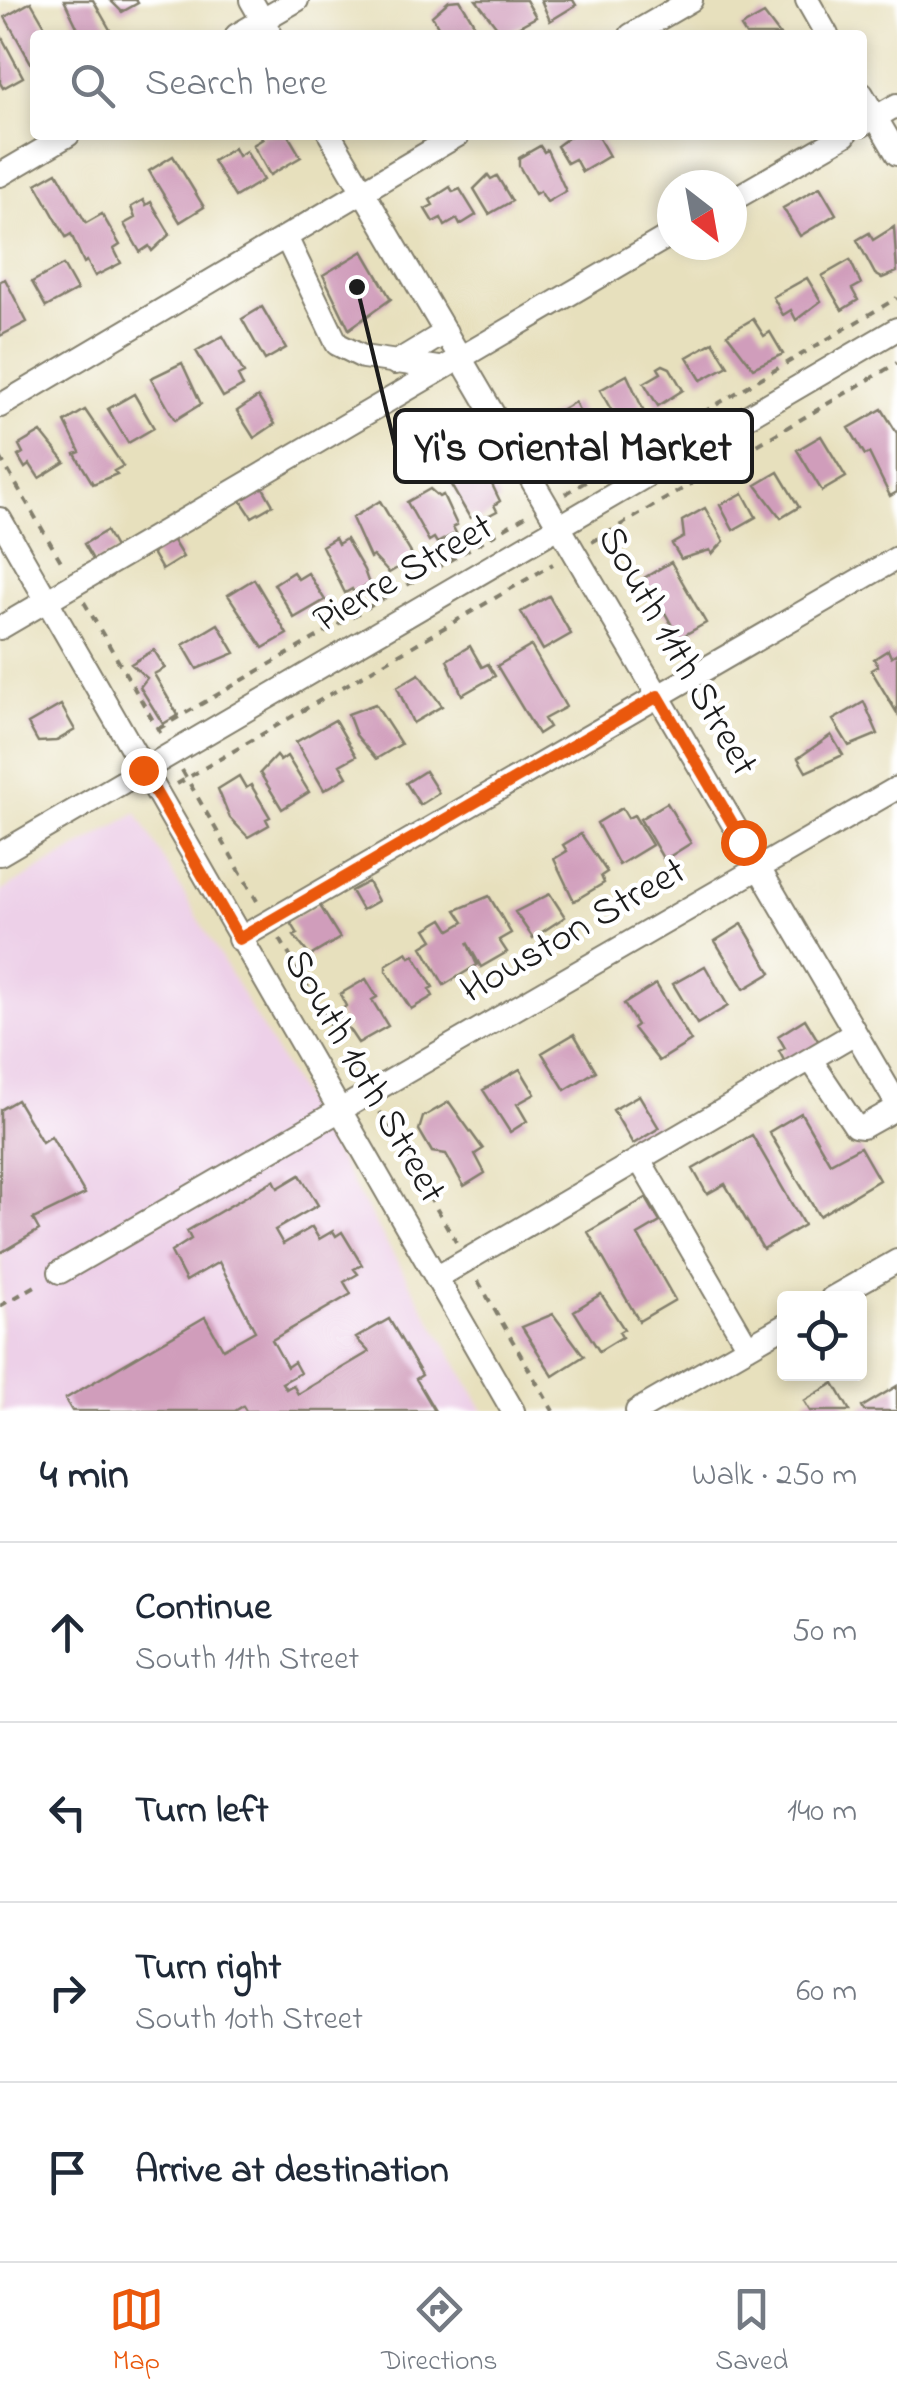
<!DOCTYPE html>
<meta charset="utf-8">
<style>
:root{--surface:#fff;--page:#f2f2f3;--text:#1f2937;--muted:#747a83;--line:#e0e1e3;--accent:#ea580c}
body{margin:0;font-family:"Indie Flower",sans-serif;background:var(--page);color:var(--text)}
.controls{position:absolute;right:30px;bottom:30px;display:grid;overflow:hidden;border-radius:10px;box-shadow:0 5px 15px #0003}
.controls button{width:90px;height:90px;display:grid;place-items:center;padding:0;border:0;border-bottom:2px solid var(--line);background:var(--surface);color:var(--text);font:50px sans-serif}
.compass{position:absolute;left:657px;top:170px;width:90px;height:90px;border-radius:50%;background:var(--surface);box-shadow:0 5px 15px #0003;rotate:149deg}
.stop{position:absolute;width:30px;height:30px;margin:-22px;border:8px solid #ea580c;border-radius:50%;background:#fff}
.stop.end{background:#ea580c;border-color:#fff;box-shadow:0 2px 10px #0008}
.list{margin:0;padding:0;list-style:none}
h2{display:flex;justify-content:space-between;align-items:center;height:130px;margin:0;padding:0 40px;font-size:42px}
h2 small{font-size:32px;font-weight:400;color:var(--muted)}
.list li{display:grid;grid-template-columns:65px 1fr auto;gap:30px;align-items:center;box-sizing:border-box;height:180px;padding:0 40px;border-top:2px solid var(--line)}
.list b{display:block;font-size:38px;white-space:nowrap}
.list p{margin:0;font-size:32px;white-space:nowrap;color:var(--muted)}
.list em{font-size:32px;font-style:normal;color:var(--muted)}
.icon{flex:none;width:55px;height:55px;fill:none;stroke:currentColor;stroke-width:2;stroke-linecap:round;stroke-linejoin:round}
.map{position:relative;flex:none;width:897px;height:1411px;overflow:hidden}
.search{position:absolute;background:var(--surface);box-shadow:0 5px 15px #0003;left:30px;right:30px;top:30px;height:110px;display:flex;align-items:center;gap:25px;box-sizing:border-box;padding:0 35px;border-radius:10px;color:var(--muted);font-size:38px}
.sheet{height:850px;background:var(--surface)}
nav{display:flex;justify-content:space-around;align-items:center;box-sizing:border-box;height:140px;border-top:2px solid var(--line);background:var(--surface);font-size:28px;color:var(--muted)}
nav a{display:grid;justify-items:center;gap:5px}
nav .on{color:var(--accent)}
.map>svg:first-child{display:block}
.built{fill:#edd0e8}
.building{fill:#d09dbb}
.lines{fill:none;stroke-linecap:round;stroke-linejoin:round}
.minor-casing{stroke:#827e6c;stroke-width:26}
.path{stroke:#827e6c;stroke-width:4;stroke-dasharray:8 8;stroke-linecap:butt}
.minor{stroke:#fff;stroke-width:22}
.route{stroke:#ea580c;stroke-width:12}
.labels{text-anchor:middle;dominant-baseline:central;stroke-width:9;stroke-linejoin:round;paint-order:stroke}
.street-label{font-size:40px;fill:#1c1c1c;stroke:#fff}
.leader{fill:none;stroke:#1c1c1c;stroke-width:4}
.callout-dot{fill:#1c1c1c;stroke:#fff;stroke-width:4}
.callout{fill:#fff;stroke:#1c1c1c;stroke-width:4}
.callout-label{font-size:42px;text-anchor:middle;font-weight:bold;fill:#1c1c1c}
</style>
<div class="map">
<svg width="897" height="1411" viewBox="0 0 897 1411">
<rect width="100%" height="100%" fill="#fff"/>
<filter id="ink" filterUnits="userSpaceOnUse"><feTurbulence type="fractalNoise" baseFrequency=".01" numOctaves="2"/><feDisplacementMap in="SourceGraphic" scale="20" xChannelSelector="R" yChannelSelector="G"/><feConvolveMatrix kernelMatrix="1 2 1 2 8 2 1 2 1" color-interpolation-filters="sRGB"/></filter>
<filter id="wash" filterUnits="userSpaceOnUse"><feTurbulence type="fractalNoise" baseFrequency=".0048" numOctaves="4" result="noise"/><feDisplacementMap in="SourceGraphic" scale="40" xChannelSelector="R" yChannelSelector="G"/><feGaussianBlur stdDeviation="2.25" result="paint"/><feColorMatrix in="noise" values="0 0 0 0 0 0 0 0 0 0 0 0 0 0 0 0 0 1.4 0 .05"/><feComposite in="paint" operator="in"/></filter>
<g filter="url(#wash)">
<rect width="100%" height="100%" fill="#e7e0bd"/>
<path class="built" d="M137,813L484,1411H2L0,892Z"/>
<g id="blocks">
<path class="building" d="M64,0H93L113,35H81Z
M110,0H136L138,3L122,12Z
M460,0L472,20L479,35H443L432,16L449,1Z
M476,0H526L536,17L503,35Z
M541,0H573L576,5L550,21Z
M31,2L50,35H35V70L5,17Z
M764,14L780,35H746L741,27Z
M0,34L23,77L3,88L0,83Z
M260,135H288L301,157L270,175L253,145L263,139Z
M572,135H597L609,156L582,172L575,159L567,163L557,146Z
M540,146L544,152L547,150L566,191L547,202L540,191L535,194L519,166V158Z
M234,148L238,156L246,151L263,180L235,197L213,161Z
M173,156L204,207L180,222L149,171Z
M57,172L86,223L102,214L120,245L114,249L121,263L95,276L87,261L84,263L71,234L66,237L36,184Z
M488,175L491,179L497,176L512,201L489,214L474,189Z
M450,187L453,192L460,189L476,215L460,225L457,219L445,226L441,218L433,222L425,209L433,205L430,200Z
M820,187L836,214L800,236L783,208Z
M143,200L146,205L151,202L170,234L152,251L149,246L140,252L124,224L135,218L131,207Z
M894,227L897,272L882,278L875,274L857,240L869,233L873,240Z
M363,251L391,299L349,329L323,275Z
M850,260L861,284L852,289L858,300L842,310L822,276Z
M63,265L77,290L46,307L32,282Z
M807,278L821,301L796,320L791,310L783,315L773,297Z
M5,279L27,322L0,336V281Z
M262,307L286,348L265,360L242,319Z
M753,319L764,336L770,332L783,354L753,368L727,334Z
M223,336L244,373L238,376L243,386L223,397L196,351Z
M713,342L728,366L701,380L687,357Z
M182,363L201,404L175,420L151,378Z
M663,365L670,368L683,390L658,406L644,383L661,373L658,368Z
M627,375L647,418L623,431L600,390Z
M134,394L154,428L128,443L108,409Z
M258,397L275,424L254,438L237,411Z
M575,402L593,439L568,457L542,421Z
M882,409L897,433V492L890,496L869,453L865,455L849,428Z
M85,410L123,466L114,471L117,474L93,484L75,454L80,452L65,422Z
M41,432L65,462L39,478L30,464L25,468L18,456L23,453L19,445Z
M821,436L846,477L822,491L797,450Z
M464,471L469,480L487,474L500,501L494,505L497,511L478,521L475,515L470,518L448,480Z
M778,472L799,507L781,518L756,485Z
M262,486L273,505L252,517L240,499Z
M430,489L439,497L443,495L457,525L453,527L456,533L437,543L434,538L429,541L407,502Z
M743,493L756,517L733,530L720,505Z
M380,501L414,558L389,573L373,556L370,558L352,518Z
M705,508L724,541L712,554L710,550L681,559L672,544L684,537L682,521Z
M106,531L117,551L95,563L84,544Z
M335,538L338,544L346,539L364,570L369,584L354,593L352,589L345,593L322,546Z
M172,539L183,557L162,570L151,551Z
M671,562L706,623L679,638L665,613L661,615L644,578Z
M293,572L298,579L308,573L325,600L294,618L274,584Z
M254,579L287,634L263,648L228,595Z
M549,596L571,634L543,650L521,612Z
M218,624L235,653L197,669L183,645Z
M470,646L482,667L488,664L495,676L462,695L447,660Z
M531,646L566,707L544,719L549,727L538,734L497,666Z
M154,650L165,668L154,674L178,715L163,724L140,687L147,678L131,664Z
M888,650L891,657L897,653V713L871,670L878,666L874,659Z
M419,674L442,706L413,723L397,687Z
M864,702L878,734L849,746L833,720Z
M375,704L401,744L376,759L356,735L348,714Z
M61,705L75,730L56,741L38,742L28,724Z
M335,720L356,756L340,765L347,777L324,790L296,742Z
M831,735L843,755L806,772L798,758Z
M276,756L280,761L287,756L309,792L282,809L260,773Z
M425,771L439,793L420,805L406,783Z
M239,776L246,788L251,785L270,817L266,819L269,825L248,837L230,818L218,789Z
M667,803L691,843L664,860L640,819Z
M622,808L628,818L634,815L652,845L619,865L597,823Z
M581,834L607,872L601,876L604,883L574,901L554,859L567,851L563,845Z
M368,882L378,901L362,910L351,891Z
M550,894L565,917L533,938L515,912Z
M489,896L511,933L499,940L507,952L481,967L467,942L477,965L444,985L422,947L433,940L426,929L443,919L450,930L464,922L456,910Z
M319,904L340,938L310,956L294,936L298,934L290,921Z
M742,924L771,973L744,989L715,941Z
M407,952L410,957L414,955L433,987L429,989L433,996L411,1009L386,971V965Z
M705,966L728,1006L697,1024L673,984Z
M366,979L377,997L372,1000L388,1026L358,1043L338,1013L346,1006L340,994Z
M656,984L691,1041L659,1061L633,1028L637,1025L624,1004Z
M805,1019L822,1047L787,1066L779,1051L785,1048L778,1036Z
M574,1034L596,1071L565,1090L542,1053Z
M520,1069L535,1094L517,1104L527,1121L510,1132L483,1090Z
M639,1095L659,1128L633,1144L613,1110Z
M17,1100L42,1142L51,1136L85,1194L33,1219L39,1230L0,1253V1110Z
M449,1102L483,1149L475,1154L485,1173L464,1186L446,1154L432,1152L419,1130L423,1117Z
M801,1113L830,1163L860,1147L879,1180L819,1216L769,1132Z
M752,1135L804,1225L763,1249L725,1184L707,1194L693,1169Z
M300,1175L318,1205L275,1230L283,1244L312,1227L319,1239L333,1231L336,1236L342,1232L362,1265L354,1269L358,1274L344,1282L351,1294L272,1340L287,1367L294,1362L300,1373L282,1383L286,1389L293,1385L298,1394L369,1352L356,1338L389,1319L422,1375L416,1379L435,1411H246L243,1406L235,1411H72L65,1399L205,1317L223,1349L255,1331L219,1262L186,1281L171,1252L191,1239L187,1231L274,1180L278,1188Z
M646,1198L660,1222L638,1235L675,1300L639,1321L588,1232Z
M601,1294L624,1329L619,1332L622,1337L599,1351L574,1311Z
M553,1314L584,1356L553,1376L522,1327Z
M834,1383L850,1411H810L804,1401Z
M897,1386V1411H864L862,1407Z"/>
</g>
</g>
<g filter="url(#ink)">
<use href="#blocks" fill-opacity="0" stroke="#827e6c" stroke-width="2.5"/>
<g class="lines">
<g class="minor-casing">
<path id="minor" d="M251,0L271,35
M807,0L827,35
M237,35L297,0
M631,35L691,0
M862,94L897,154
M862,125L897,105
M330,135L897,1104
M0,175L68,135
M732,200L845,135
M286,237L337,344L363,357L439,368
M395,363L446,332
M0,406L458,135
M0,519L513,1411
M0,628L672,234
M0,854L897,329
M239,939L897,558
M811,1060L855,1126L863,1127L897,1108
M640,1161L748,1347
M60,1272L897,788
M436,1278L855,1033
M832,1298L897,1261
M637,1411L784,1326"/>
</g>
<path class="path" d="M0,457L62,563
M565,494L897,298
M592,542L897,363
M84,602L162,736
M158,729L526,516
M182,770L257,901
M177,784L553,564
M280,939L358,1073
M380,1112L456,1242
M478,1281L553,1411
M0,1306L39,1284"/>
<use href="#minor" class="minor"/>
</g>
</g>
<g class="lines" filter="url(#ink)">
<path class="route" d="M143,770L239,939L658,696L743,842"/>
</g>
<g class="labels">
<g class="street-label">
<text transform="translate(404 575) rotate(-30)">Pierre Street</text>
<text transform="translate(676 652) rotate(60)">South 11th Street</text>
<text transform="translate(574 932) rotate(-30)">Houston Street</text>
<text transform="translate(363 1077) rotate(60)">South 10th Street</text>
</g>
</g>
<path class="leader" d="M357 287L395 446"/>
<circle class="callout-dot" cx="357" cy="287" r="10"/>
<rect class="callout" x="395" y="410" width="357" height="72" rx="10"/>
<g class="callout-label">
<text x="573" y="460">Yi's Oriental Market</text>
</g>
</svg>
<div class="controls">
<button><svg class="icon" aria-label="locate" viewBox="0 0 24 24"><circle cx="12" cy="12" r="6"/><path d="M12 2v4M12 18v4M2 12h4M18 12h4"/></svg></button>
</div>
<svg class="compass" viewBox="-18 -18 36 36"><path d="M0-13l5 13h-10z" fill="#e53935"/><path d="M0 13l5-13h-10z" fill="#747a83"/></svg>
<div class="stop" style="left:743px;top:842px"></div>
<div class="stop end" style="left:143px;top:770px"></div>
<div class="search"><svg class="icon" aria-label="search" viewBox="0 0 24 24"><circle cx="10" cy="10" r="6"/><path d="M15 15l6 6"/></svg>Search here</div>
</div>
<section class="sheet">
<h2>4 min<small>Walk · 250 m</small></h2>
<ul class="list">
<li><svg class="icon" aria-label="ahead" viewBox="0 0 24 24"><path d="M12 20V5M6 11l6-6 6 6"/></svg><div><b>Continue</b><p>South 11th Street</p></div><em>50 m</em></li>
<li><svg class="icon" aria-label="left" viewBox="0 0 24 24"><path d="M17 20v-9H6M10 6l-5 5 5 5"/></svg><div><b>Turn left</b></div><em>140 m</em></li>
<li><svg class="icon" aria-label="right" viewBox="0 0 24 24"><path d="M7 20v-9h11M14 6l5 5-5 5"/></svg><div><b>Turn right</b><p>South 10th Street</p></div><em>60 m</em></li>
<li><svg class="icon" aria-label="arrive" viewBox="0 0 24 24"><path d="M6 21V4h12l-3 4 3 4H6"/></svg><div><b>Arrive at destination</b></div></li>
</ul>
</section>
<nav>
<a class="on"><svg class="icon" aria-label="map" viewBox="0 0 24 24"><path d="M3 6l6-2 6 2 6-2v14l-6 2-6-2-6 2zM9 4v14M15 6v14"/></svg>Map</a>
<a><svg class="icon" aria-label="directions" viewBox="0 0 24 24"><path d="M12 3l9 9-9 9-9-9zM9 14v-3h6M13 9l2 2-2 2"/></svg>Directions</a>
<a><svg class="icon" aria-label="saved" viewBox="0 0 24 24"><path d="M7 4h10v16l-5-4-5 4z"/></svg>Saved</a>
</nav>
